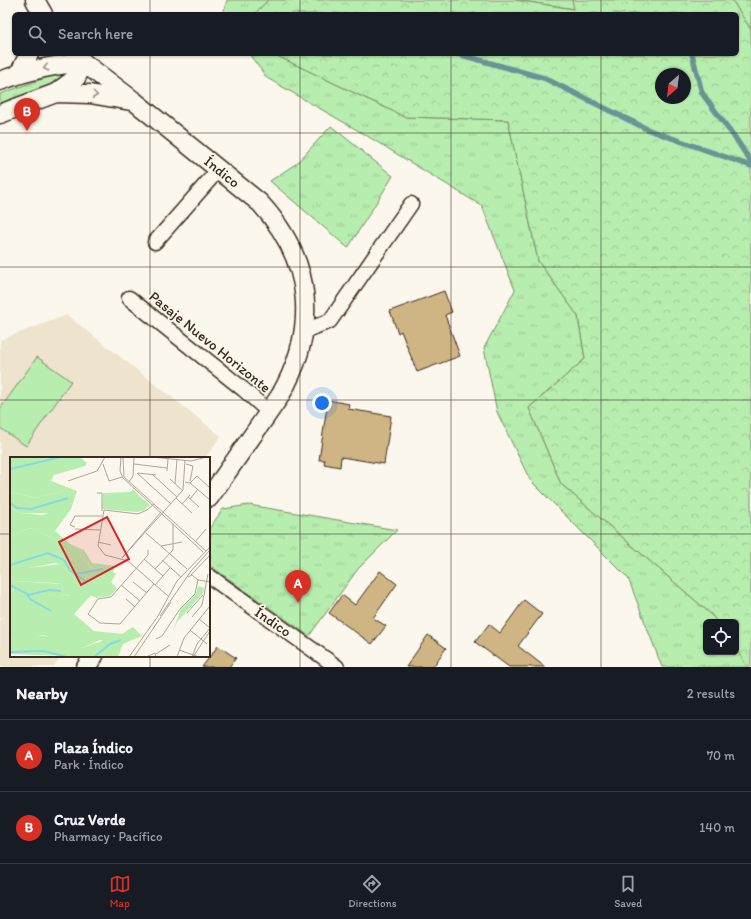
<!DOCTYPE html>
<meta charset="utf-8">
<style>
:root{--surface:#171b24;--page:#242831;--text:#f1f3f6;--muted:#9ea1a6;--line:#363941;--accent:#d93025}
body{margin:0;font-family:Itim,sans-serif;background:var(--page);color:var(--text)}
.controls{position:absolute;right:12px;bottom:12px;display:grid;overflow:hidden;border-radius:6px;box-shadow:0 1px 3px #0004}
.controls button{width:36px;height:36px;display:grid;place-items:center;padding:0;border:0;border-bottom:1px solid var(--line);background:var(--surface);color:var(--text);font:20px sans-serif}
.compass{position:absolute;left:655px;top:68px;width:36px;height:36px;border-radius:50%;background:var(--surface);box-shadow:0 1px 3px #0004;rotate:208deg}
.you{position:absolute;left:322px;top:403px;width:14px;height:14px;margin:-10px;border:3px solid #fff;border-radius:50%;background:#1a73e8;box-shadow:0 0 0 6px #1a73e833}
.badge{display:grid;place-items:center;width:26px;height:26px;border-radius:50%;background:var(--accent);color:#fff;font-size:13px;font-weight:700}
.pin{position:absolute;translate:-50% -33px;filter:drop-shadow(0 1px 2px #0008)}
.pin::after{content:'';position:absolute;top:21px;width:14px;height:12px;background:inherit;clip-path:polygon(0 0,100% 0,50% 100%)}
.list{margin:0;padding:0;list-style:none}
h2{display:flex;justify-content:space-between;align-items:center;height:52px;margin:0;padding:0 16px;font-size:17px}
h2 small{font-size:13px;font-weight:400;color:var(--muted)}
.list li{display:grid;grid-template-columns:26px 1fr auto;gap:12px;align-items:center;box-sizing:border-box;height:72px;padding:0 16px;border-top:1px solid var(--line)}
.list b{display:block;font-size:15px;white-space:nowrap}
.list p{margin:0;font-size:13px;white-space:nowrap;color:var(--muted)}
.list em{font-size:13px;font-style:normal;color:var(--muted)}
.icon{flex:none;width:22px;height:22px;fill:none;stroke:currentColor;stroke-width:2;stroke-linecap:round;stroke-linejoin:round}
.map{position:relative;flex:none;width:751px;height:667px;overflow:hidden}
.search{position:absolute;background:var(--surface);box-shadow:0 1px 3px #0004;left:12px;right:12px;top:12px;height:44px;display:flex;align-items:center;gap:10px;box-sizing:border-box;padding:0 14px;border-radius:6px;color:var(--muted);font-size:15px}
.sheet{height:196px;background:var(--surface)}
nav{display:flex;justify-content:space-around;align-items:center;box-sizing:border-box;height:56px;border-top:1px solid var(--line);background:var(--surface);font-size:11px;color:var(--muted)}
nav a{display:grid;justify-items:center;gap:2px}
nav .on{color:var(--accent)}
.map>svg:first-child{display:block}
.built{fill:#eee3cd}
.grass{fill:url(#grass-tufts);stroke:#798c66}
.forest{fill:url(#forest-crowns);stroke:#798c66;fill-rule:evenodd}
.pitch{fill:#b7edaf;stroke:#798c66}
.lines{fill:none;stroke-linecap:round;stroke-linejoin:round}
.stream{stroke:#6a9395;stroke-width:5.5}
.building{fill:#cfb484;stroke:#3b2a1e}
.minor-casing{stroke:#3b2a1e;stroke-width:17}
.tertiary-casing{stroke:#3b2a1e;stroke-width:21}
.minor{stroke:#fbf7ec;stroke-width:14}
.tertiary{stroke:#fbf7ec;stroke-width:18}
.oneway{stroke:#9b9085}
.grid{fill:none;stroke:#3b2a1e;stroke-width:1;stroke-opacity:0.55}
.labels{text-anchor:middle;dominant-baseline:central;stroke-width:3.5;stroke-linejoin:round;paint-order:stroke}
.street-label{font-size:15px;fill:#3b2a1e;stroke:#fbf7ec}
.inset-river{fill:none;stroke:#89d9e4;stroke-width:2}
.inset-road{fill:none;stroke:#aea59a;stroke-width:1}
.view{fill:#d62828;fill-opacity:0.15;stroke:#d62828;stroke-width:2}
.inset-edge{fill:none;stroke:#3b2a1e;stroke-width:2}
</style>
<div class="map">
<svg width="751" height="667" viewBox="0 0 751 667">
<defs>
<pattern id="grass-tufts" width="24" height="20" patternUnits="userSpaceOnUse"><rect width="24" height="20" fill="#b7edaf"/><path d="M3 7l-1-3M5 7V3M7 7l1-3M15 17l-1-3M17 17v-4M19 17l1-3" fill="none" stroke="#9ecb96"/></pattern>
<pattern id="forest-crowns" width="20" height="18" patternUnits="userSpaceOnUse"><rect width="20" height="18" fill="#b7edaf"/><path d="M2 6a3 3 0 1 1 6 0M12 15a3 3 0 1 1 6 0" fill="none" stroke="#9ecb96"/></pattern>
</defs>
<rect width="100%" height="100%" fill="#fbf7ec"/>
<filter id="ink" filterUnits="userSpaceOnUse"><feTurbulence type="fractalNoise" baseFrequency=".025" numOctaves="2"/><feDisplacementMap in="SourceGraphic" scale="8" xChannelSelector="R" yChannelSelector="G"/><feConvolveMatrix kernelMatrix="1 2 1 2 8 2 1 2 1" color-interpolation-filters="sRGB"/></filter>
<g filter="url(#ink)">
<path class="built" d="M67,315L221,436L205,458H11V656H61L53,667H0V340Z"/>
<path class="grass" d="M227,0H268L255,14H223Z
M515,0H572L575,9Z
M732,0H751V30Z
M249,54H273L405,117L508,120L538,261L578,316L585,359L529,408L561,484L711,614L717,622H706V652H736V649L748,667H662L628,578L530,480L497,412L484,348L515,290L482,206L364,134L267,78Z
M67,70L69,77L0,103V94Z
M331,126L393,176L348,248L270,181L297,163Z
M249,505L397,530L358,569L309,636L209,565V529L223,509Z"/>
<path class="forest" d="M268,0H515L574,9L572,0H732L751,30V667H748L736,649V622H717L711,614L561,484L529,408L585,359L578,316L538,261L508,120L405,117L273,54H737V14H255ZM661,74H685V98H661Z"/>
<path class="pitch" d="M37,357L71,381L26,446L0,428V409Z"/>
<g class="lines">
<path class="stream" d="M458,54L544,78L649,130L751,166
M692,54L702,93L736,139L751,162"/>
</g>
<path class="building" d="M444,291L452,312L445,315L460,356L417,372L401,331L398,333L390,311Z
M328,400L349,404L348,409L391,416L384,464L341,457L340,467L324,464L325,460H319Z
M380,571L397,584L373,618L386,626L372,644L329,613L342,595L355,605Z
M524,600L542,614L518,646L545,667H509L475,642L489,624L500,633Z
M428,635L446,648L433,667H406Z
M218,646L236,658L229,667H202Z"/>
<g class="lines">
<g class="minor-casing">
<path id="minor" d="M155,242L219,169
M129,298L243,389L269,412
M304,331L330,321L411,204
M209,576L337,667"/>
</g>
<g class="tertiary-casing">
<path id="tertiary" d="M35,0L43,14
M75,54L84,63L134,101L260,203C313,261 319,328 280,396L209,498
M19,74L29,54
M0,81C27,71 56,64 84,63
M56,93L90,94L131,101
M0,114L56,93L76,78L84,63
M86,667L94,656"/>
</g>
<use href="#minor" class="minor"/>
<use href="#tertiary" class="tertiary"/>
</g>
<defs><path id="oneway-chevron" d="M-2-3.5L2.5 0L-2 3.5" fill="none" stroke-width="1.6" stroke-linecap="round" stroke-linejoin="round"/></defs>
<g class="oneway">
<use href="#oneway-chevron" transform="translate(46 68) rotate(167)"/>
<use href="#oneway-chevron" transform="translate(95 95) rotate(7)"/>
</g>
</g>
<path class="grid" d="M150,0V14M300,0V14M451,0V14M601,0V14M150,54V458M300,54V667M451,54V667M601,54V667M0,133H751M0,267H751M0,400H751M0,534H11M209,534H751M150,656V667"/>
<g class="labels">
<g class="street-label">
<text transform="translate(222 172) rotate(39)">Índico</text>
<text transform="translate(210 342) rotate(39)">Pasaje Nuevo Horizonte</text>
<text transform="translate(273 622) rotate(35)">Índico</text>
</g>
</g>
<g transform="translate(10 457)">
<rect width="200" height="200" fill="#fbf7ec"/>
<path d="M0,0H70L77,6L75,9L44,18L41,24L67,34L61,52L45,74L60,87L74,93L82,106L105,109L103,115L106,117L101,125L97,128L94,124L64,157L84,174L112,177L123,170L132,179L113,187L108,200H90L106,188L90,183L72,191L34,178L0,182V131L14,140L50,157L35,140L41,137L53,141L52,137L60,139L51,127L45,126L4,124L0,117L2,113L50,107L60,118L76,129L85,124L82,121L94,119L102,112L100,108L83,112L70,99L72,94L67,91L53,87L23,71L13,73L0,82V51L10,56L33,58L62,46L56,33L26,41L0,35ZM126,36L140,48L133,54L126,55ZM188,129L194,131L193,136L167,165L162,176L171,152L186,137Z" fill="#b7edaf"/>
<path d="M17,0L45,5L30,11L35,16L34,23L31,24V21L16,13L0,17V1ZM56,33L65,37L62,46L40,56H10L0,51V35L26,41ZM23,71L53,87L67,91L72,94L70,99L83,112L100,108L102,112L94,119L83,121L88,124L85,129H76L60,118L50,107L44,106L0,115V82L13,73ZM0,117L4,124L51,127L61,139L52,137L54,142L41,137L36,140L50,156L43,159L32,155L0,131ZM24,178L44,180L72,191L98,182L107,188L90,200L0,197V182Z" fill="#b7edaf"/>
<path d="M123,32L128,38L126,55L92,52L93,36L121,35ZM94,123L97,128L101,125L107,131L100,139L87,141L80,138Z" fill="#b7edaf"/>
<path class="inset-river" d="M0,12L51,0M0,46L7,51L21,52L58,41M0,108L38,96L54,103L60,113L75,124M66,117L93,112M0,128L19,138L39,133L51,134M17,137L20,142L41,154M0,195L34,194L57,200M84,200L100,187L111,183"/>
<path class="inset-road" d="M111,0L110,14L113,21L193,95M113,0L114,20L196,94M142,0L181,4L197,0M93,7L99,24L112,20M124,7L157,11M176,7L183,9L180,24M157,14L158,2M127,16L161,47M128,16L146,18M142,17L167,40M160,22L173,34M58,24L87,14L95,0M119,25L123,19L124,0M175,25L180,26L200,43M180,26L187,19L200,31M165,27L167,2M87,36H92V54M178,40L189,50M166,41L182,56M180,42L188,32M144,47L137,53L128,57L94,53L88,89L95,98L118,104L158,139M172,47L180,38M65,70L60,68L65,59H92M65,72L90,73M136,76L177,112M88,85L101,88M185,85L196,72M151,89L172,85M138,93V98L101,140L88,142L78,157L90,166L110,167L144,127M112,101L173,33L175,3M112,101L151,55M134,102L153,119M152,103L171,120M145,112L163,93V67M181,118L200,98M178,120L182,118L188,123L200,125M123,125L137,136M111,128L130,144M145,128L160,111M116,142L125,150M177,156L193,138M150,159L181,114L200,93M182,160L192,148L198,117M189,162L200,171M180,173L197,187M146,182L152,179L170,152L185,137L188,122M169,193L189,200M146,197L160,188M119,200L148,159L167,124L200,90M124,200L161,145M136,200L145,196L146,200M167,200L174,181L200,149M182,200L187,187L200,171M183,200L200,174"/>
<path class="view" d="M97,60L119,102L71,128L49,85Z"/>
<rect width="200" height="200" class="inset-edge"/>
</g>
</svg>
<div class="controls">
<button><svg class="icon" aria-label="locate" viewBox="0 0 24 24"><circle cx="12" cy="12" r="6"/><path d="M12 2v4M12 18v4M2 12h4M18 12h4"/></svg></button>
</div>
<svg class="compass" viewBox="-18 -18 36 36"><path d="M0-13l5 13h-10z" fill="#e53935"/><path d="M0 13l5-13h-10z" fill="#9ea1a6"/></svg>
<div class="you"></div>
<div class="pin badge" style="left:298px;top:603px">A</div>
<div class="pin badge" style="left:27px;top:131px">B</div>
<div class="search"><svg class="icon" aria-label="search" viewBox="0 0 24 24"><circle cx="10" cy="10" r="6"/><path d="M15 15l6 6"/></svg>Search here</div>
</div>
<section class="sheet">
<h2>Nearby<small>2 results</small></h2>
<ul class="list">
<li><span class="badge">A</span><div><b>Plaza Índico</b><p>Park · Índico</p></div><em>70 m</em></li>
<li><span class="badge">B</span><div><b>Cruz Verde</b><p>Pharmacy · Pacífico</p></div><em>140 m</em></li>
</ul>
</section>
<nav>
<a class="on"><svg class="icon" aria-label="map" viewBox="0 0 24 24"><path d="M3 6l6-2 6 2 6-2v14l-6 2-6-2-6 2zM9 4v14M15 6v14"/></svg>Map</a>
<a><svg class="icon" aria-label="directions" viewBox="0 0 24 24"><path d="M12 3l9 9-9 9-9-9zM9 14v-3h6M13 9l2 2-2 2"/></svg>Directions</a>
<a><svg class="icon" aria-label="saved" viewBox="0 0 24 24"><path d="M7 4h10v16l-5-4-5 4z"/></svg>Saved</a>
</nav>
